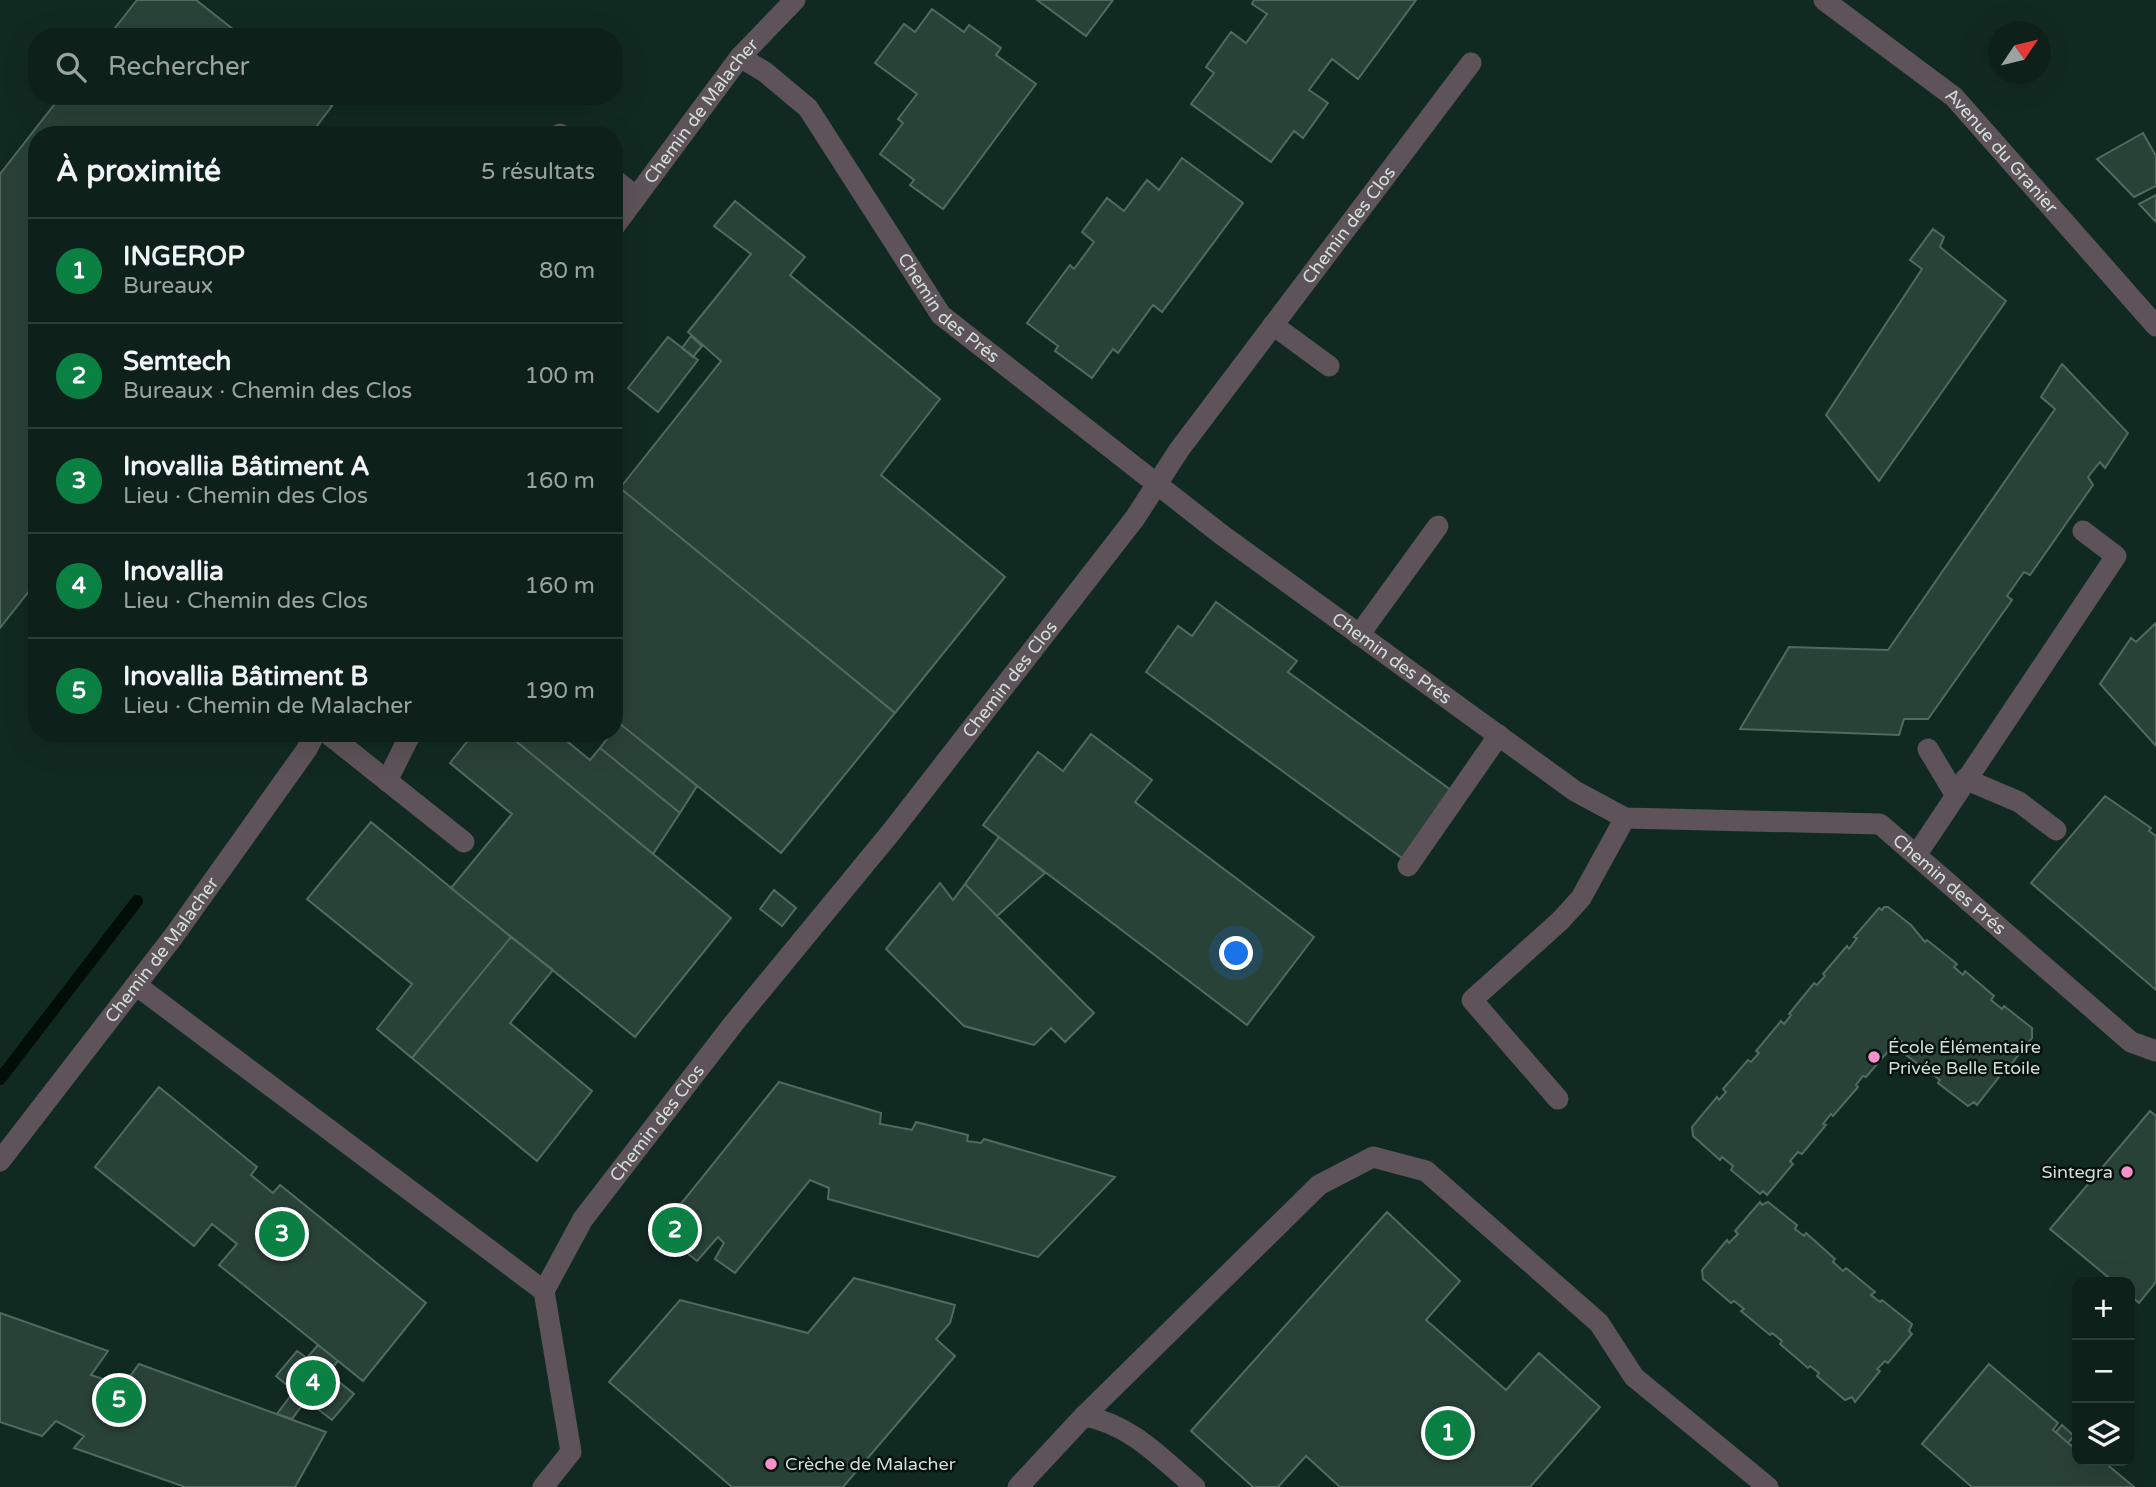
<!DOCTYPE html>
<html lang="fr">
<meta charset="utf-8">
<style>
:root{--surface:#0d2019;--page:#1b2d26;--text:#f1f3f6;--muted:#9aa3a2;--line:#2d3e38;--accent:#0b8043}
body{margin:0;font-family:"Varela Round",sans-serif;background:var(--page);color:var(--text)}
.controls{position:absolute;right:21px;bottom:21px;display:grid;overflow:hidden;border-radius:14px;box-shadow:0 7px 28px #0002}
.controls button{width:63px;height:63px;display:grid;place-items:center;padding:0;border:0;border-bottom:2px solid var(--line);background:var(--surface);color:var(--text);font:35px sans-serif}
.compass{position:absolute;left:1988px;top:21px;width:63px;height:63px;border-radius:50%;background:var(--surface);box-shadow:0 7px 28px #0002;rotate:55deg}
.you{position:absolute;left:1237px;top:954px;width:24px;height:24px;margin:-18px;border:5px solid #fff;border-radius:50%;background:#1a73e8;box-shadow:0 0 0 10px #1a73e833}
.badge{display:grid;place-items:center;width:46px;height:46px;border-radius:50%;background:var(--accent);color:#fff;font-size:23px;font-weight:700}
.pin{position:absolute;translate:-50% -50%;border:4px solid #fff;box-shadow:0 2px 7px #0006}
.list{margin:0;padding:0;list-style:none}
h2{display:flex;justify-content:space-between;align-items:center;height:91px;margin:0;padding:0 28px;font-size:30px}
h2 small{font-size:23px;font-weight:400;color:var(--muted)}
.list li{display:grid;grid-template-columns:46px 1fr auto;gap:21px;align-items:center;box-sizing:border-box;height:105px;padding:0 28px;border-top:2px solid var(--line)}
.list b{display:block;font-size:26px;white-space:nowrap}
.list p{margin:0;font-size:23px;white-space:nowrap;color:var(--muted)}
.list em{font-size:23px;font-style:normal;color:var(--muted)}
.icon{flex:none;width:38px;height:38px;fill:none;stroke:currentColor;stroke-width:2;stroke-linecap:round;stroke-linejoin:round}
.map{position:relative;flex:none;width:2156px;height:1487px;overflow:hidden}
.search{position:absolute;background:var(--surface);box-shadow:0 7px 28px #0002;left:28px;top:28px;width:595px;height:77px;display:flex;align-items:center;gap:18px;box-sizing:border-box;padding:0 24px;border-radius:28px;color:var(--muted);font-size:26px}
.panel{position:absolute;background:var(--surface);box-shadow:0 7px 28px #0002;left:28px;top:126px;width:595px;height:616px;border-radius:28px}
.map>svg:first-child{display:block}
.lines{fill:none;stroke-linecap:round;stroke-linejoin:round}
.stream{stroke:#000e07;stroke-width:12}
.building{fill:#294238;stroke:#506a60;stroke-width:2}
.minor{stroke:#5d5358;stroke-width:21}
.poi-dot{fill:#f890cc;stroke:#06100c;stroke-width:2.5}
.labels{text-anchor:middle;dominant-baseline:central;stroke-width:5;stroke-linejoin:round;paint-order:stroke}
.street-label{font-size:18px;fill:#d1dfd9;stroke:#06100c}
.poi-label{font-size:18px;fill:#d1dfd9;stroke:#06100c;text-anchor:start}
</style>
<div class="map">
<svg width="2156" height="1487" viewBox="0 0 2156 1487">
<rect width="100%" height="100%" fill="#112a21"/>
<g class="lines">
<path class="stream" d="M0,1079L137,901"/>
</g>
<path class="building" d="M137,0H196L243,37H108Z
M1037,0H1113L1086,36Z
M1254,0H1416L1358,79L1332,59L1309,90L1328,103L1303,138L1294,131L1271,162L1191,104L1214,73L1206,67L1231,32L1246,43L1267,14L1252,4Z
M932,9L964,32L969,25L1001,48L996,55L1036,84L943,209L910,185L914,180L880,154L903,123L898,119L917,94L875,63L904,24L915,32Z
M61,96H319L332,106L310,135H37V581L0,628V174Z
M2143,133L2156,156V186L2134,197L2097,159Z
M1182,158L1243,203L1162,312L1153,305L1118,353L1113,349L1092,378L1055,351L1058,346L1027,323L1070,265L1074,269L1094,242L1082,232L1107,198L1124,211L1147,180L1159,190Z
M2156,195V222L2139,204Z
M735,201L805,257L790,275L940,399L881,475L1005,577L895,713L620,488L721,361L688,332L751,254L714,226Z
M1933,229L1944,237L1940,247L2006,301L1879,481L1826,415L1922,269L1910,260Z
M691,336L702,346L693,357L682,348Z
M668,337L698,360L658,412L628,388Z
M2062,364L2128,433L2105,468L2100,462L2088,477L2093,485L2030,575L2024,572L2007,596L2012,600L1928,719H1904L1899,735L1740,729L1789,647L1888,650L2055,409L2041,397Z
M614,483L895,713L781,853L614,719Z
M1216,602L1297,661L1288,672L1451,790L1402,858L1146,672L1178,626L1192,636Z
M2156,623V746L2100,684L2131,638L2136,642Z
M619,723L697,786L680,813L600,748Z
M506,733H557L590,760L600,748L680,813L653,854Z
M506,733L731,918L635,1037L451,888L512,814L450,763L474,733Z
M1091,734L1152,780L1135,802L1314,937L1247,1025L983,825L1038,752L1063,771Z
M2105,796L2151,828L2149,831L2156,836V990L2031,883Z
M371,822L511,937L412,1058L377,1029L412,984L307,899Z
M999,837L1045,873L997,916L965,884Z
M940,883L953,900L965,884L1094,1013L1065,1042L1051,1028L1034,1045L964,1026L886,949Z
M774,890L796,908L782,926L760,909Z
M1884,907H1888L1911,925L1925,942L1927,940L1957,964L1954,967L1963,975L1965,971L1994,996L1991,1000L2002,1009L2004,1006L2032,1028V1038L2009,1067L2005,1065L1997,1075L1999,1077L1977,1105L1974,1102L1968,1106L1938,1083L1940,1080L1899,1050L1902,1042L1899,1039L1889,1042L1890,1049L1866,1077L1863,1076L1856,1085L1858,1087L1833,1116L1831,1114L1823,1124L1826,1125L1802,1154L1798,1152L1790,1161L1793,1164L1767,1195L1763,1191L1760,1194L1731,1170L1733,1166L1722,1157L1720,1160L1693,1136L1692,1127L1717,1097L1719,1100L1726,1092L1723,1089L1748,1060L1751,1062L1759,1053L1756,1051L1781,1021L1784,1024L1791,1015L1789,1014L1814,983L1817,985L1825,976L1823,974L1847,946L1849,949L1857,938L1854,937L1879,908L1882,910Z
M511,937L553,970L510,1023L592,1091L537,1161L412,1058Z
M779,1082L881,1113L880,1124L912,1130L916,1122L968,1135L967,1141L981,1143L984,1139L1115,1177L1038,1257L828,1199L829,1188L810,1180L735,1273L715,1259L724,1243L718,1237L697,1261L659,1231Z
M159,1087L257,1167L251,1175L273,1193L280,1185L426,1303L363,1381L219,1265L237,1244L212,1224L194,1246L95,1167Z
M2150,1111L2156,1116V1282L2139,1303L2130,1295V1282H2114L2050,1229Z
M1760,1202L1762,1205L1768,1202L1797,1225L1795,1229L1804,1236L1806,1233L1835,1259L1833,1262L1843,1271L1846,1268L1875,1292L1871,1295L1880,1302L1882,1300L1912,1324L1909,1331L1912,1334L1888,1363L1885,1361L1877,1369L1880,1371L1855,1402L1852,1397L1845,1400L1817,1376L1819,1373L1810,1366L1808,1368L1780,1344L1782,1341L1772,1333L1770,1335L1741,1311L1744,1309L1734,1301L1731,1303L1703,1279L1702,1270L1727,1240L1729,1243L1738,1234L1735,1231Z
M1387,1212L1460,1281L1426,1320L1506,1390L1539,1353L1600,1407L1530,1487H1340L1306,1456L1278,1487H1253L1191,1431Z
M854,1278L955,1305L950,1323L936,1339L955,1356L843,1487H732L609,1382L680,1300L808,1333Z
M0,1313L108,1351L91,1375L123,1386L139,1364L326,1432L295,1487H185L74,1448L84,1436L56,1421L42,1436L0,1422Z
M318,1345L338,1361L328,1373L354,1394L332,1420L306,1400L292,1419L277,1414L294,1391L276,1376L297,1351L307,1358Z
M1989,1364L2058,1423L2053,1430L2068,1443L2072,1446L2077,1439V1461H2103L2134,1487H1972L1922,1444Z
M2062,1425L2074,1436L2068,1443L2056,1432Z"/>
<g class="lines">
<g class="minor">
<path id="s1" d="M1824,0L1954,97L2156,326"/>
<path id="s2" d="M740,57L765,72L808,108L941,315L1222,535L1575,791L1625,818L1880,824L2131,1042L2156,1051"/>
<path d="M560,134L561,135"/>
<path d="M614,179L636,197"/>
<path id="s3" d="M614,227L740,57L795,0"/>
<path d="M1273,325L1329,366"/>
<path d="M1359,635L1438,526"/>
<path d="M327,733L464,842"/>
<path d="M1928,749L1955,794"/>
<path d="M1965,779L2019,802L2056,830"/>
<path d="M387,781L411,733"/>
<path d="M1917,854L2116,556L2083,531"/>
<path d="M1408,866L1499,735"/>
<path d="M136,985L544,1291L571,1452L543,1487"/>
<path d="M1558,1099L1472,1000L1560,921L1581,898L1625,818"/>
<path id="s4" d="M0,1161L173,937L307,749L315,733"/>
<path id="s5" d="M544,1291L583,1219L734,1023L892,831L1135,518L1179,450L1471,63"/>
<path d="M1084,1416L1319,1185L1373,1157L1426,1171L1599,1323L1634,1377L1768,1487"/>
<path d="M1018,1487L1084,1416C1130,1424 1160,1457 1195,1487"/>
</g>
</g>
<g class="poi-dot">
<circle cx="1874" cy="1057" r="7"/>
<circle cx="2127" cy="1172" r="7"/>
<circle cx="771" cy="1464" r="7"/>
</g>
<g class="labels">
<g class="street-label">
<text stroke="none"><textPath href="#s3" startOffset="145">Chemin de Malacher</textPath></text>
<text stroke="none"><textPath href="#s1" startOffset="234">Avenue du Granier</textPath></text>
<text stroke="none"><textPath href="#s5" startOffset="1337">Chemin des Clos</textPath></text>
<text stroke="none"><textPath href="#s2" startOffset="331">Chemin des Prés</textPath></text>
<text stroke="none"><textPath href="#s2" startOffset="898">Chemin des Prés</textPath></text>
<text stroke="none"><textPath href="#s5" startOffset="770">Chemin des Clos</textPath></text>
<text stroke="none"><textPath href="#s2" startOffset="1528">Chemin des Prés</textPath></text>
<text stroke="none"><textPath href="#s4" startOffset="266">Chemin de Malacher</textPath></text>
<text stroke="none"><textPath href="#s5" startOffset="203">Chemin des Clos</textPath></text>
</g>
<g class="poi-label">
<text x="1888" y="1047">École Élémentaire<tspan x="1888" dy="21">Privée Belle Etoile</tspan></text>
<text x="2113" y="1172" text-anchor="end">Sintegra</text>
<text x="785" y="1464">Crèche de Malacher</text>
</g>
</g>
</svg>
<div class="controls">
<button>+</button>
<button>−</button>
<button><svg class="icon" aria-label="layers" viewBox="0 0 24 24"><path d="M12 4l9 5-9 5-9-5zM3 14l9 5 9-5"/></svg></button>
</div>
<svg class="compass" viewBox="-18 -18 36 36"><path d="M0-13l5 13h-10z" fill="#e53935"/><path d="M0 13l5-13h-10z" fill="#9aa3a2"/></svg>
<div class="you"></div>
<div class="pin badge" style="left:1448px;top:1433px">1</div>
<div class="pin badge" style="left:675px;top:1230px">2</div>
<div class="pin badge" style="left:282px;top:1234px">3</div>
<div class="pin badge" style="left:313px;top:1383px">4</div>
<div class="pin badge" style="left:119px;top:1400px">5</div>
<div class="search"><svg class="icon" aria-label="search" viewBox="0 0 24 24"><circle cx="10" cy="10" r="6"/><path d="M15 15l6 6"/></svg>Rechercher</div>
<section class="panel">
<h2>À proximité<small>5 résultats</small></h2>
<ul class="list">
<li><span class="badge">1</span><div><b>INGEROP</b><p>Bureaux</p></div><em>80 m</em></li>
<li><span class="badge">2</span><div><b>Semtech</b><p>Bureaux · Chemin des Clos</p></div><em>100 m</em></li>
<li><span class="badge">3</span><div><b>Inovallia Bâtiment A</b><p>Lieu · Chemin des Clos</p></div><em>160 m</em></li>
<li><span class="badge">4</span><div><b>Inovallia</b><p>Lieu · Chemin des Clos</p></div><em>160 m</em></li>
<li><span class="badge">5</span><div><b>Inovallia Bâtiment B</b><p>Lieu · Chemin de Malacher</p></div><em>190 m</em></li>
</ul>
</section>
</div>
